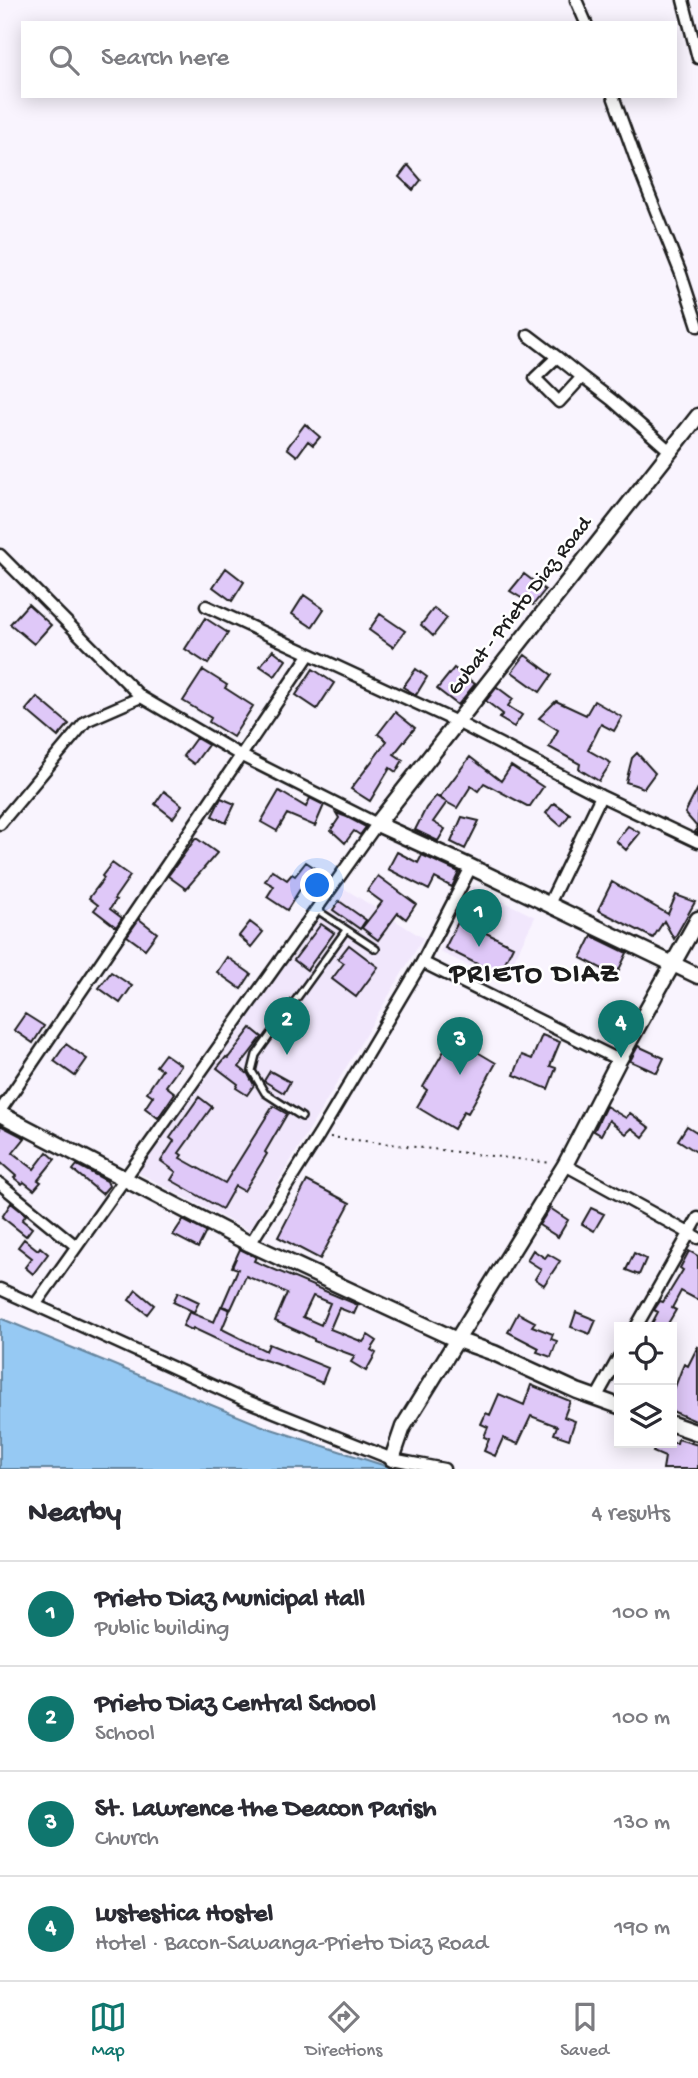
<!DOCTYPE html>
<meta charset="utf-8">
<style>
:root{--surface:#fff;--page:#f7f7f7;--text:#2b2b33;--muted:#7c7c81;--line:#e1e1e2;--accent:#0f766e}
body{margin:0;font-family:"Gochi Hand",sans-serif;background:var(--page);color:var(--text)}
.controls{position:absolute;right:21px;bottom:21px;display:grid;overflow:hidden;border-radius:0px;box-shadow:0 4px 18px #0003}
.controls button{width:63px;height:63px;display:grid;place-items:center;padding:0;border:0;border-bottom:2px solid var(--line);background:var(--surface);color:var(--text);font:35px sans-serif}
.you{position:absolute;left:318px;top:886px;width:24px;height:24px;margin:-18px;border:5px solid #fff;border-radius:50%;background:#1a73e8;box-shadow:0 0 0 10px #1a73e833}
.badge{display:grid;place-items:center;width:46px;height:46px;border-radius:50%;background:var(--accent);color:#fff;font-size:23px;font-weight:700}
.pin{position:absolute;translate:-50% -58px;filter:drop-shadow(0 2px 4px #0008)}
.pin::after{content:'';position:absolute;top:37px;width:24px;height:21px;background:inherit;clip-path:polygon(0 0,100% 0,50% 100%)}
.list{margin:0;padding:0;list-style:none}
h2{display:flex;justify-content:space-between;align-items:center;height:91px;margin:0;padding:0 28px;font-size:30px}
h2 small{font-size:23px;font-weight:400;color:var(--muted)}
.list li{display:grid;grid-template-columns:46px 1fr auto;gap:21px;align-items:center;box-sizing:border-box;height:105px;padding:0 28px;border-top:2px solid var(--line)}
.list b{display:block;font-size:26px;white-space:nowrap}
.list p{margin:0;font-size:23px;white-space:nowrap;color:var(--muted)}
.list em{font-size:23px;font-style:normal;color:var(--muted)}
.icon{flex:none;width:38px;height:38px;fill:none;stroke:currentColor;stroke-width:2;stroke-linecap:round;stroke-linejoin:round}
.map{position:relative;flex:none;width:698px;height:1469px;overflow:hidden}
.search{position:absolute;background:var(--surface);box-shadow:0 4px 18px #0003;left:21px;right:21px;top:21px;height:77px;display:flex;align-items:center;gap:18px;box-sizing:border-box;padding:0 24px;border-radius:0px;color:var(--muted);font-size:26px}
.sheet{height:511px;background:var(--surface)}
nav{display:flex;justify-content:space-around;align-items:center;box-sizing:border-box;height:98px;border-top:2px solid var(--line);background:var(--surface);font-size:19px;color:var(--muted)}
nav a{display:grid;justify-items:center;gap:4px}
nav .on{color:var(--accent)}
.map>svg:first-child{display:block}
.built{fill:#f1e7fc}
.water{fill:#96c9f3;stroke:#65849d;stroke-width:2}
.building{fill:#dfc8f8;stroke:#1c1c1c;stroke-width:2;fill-rule:evenodd}
.lines{fill:none;stroke-linecap:round;stroke-linejoin:round}
.lane-casing{stroke:#1c1c1c;stroke-width:10}
.street-casing{stroke:#1c1c1c;stroke-width:15}
.secondary-casing{stroke:#1c1c1c;stroke-width:19}
.path{stroke:#1c1c1c;stroke-width:2;stroke-dasharray:2 5;stroke-linecap:butt}
.lane{stroke:#fff;stroke-width:5}
.street{stroke:#fff;stroke-width:10}
.secondary{stroke:#fff;stroke-width:14}
.labels{text-anchor:middle;dominant-baseline:central;stroke-width:5;stroke-linejoin:round;paint-order:stroke}
.street-label{font-size:21px;fill:#1c1c1c;stroke:#fff}
.district-label{font-size:28px;font-weight:bold;letter-spacing:2px;fill:#1c1c1c;stroke:#fff}
</style>
<div class="map">
<svg width="698" height="1469" viewBox="0 0 698 1469">
<rect width="100%" height="100%" fill="#f9f4fe"/>
<filter id="ink" filterUnits="userSpaceOnUse"><feTurbulence type="fractalNoise" baseFrequency=".0143" numOctaves="2"/><feDisplacementMap in="SourceGraphic" scale="14" xChannelSelector="R" yChannelSelector="G"/><feConvolveMatrix kernelMatrix="1 2 1 2 8 2 1 2 1" color-interpolation-filters="sRGB"/></filter>
<g filter="url(#ink)">
<path class="built" d="M472,886L535,917L503,982L440,952Z
M342,887L423,938L249,1231L137,1172Z"/>
<path class="water" d="M0,1318L265,1427L395,1469H0Z"/>
<path class="building" d="M408,165L421,180L413,190L399,177Z
M305,424L320,437L313,445L308,441L297,456L287,448Z
M226,568L244,582L232,601L213,587Z
M524,574L545,590L533,605L510,591Z
M304,595L324,609L312,627L292,614Z
M28,604L51,625L34,644L10,624Z
M434,608L447,618L433,636L421,625Z
M380,614L405,631L393,647L369,630Z
M205,618L228,633L208,664L185,649Z
M273,650L286,660L275,676L260,666Z
M525,655L552,675L540,692L512,672Z
M454,668L475,684L458,705L437,689Z
M313,669L334,683L317,709L296,695Z
M416,669L427,677L416,695L403,687Z
M203,670L227,685L225,688L253,706L233,737L209,722L211,718L183,701Z
M497,687L513,699L508,706L522,715L514,727L499,718L503,714L486,701Z
M37,697L69,724L58,737L26,710Z
M556,701L586,715L594,701L622,717L614,731L601,724L588,750L611,763L599,781L579,769L580,764L549,747L558,730L539,718Z
M395,712L415,728L394,754L403,760L396,772L390,768L370,801L351,789L387,741L378,734Z
M196,738L208,745L194,764L183,756Z
M637,753L655,773L644,788L626,782L632,758Z
M470,757L501,781L511,766L543,787L530,806H527L484,783L478,791L471,786L457,808L439,798Z
M698,788V834L695,832L698,828L685,813Z
M164,791L182,805L173,818L155,804Z
M279,791L306,807L310,798L324,805L315,826L287,814L277,831L261,822Z
M436,796L447,802L433,822L445,829L438,841L415,830L426,808Z
M221,798L235,804L226,823L212,816Z
M554,803L570,814L561,826L546,813Z
M336,813L347,817L366,827L360,835L354,831L345,843L331,830L339,818Z
M462,817L479,821L465,849L451,842Z
M628,826L640,833L626,850L616,841Z
M196,838L217,853L186,889L168,876Z
M397,852L418,863L422,855L459,872L452,887L435,878L429,890L388,869Z
M306,862L321,872L310,887L304,883L287,910L267,897L274,886L265,881L272,870L287,880L292,874L295,876Z
M112,863L130,876L114,899L116,900L110,909L122,918L116,927L94,910L98,905L89,898L104,878L102,876Z
M378,876L416,904L406,919L398,913L378,940L362,928L382,902L367,891Z
M612,882L668,914L676,895L695,902L674,939L664,921L653,938L598,910Z
M339,901L366,920L360,929L333,910Z
M139,919L157,933L145,949L127,936Z
M459,920L513,946L499,975L445,948Z
M250,922L263,932L251,947L239,936Z
M321,924L334,933L307,970L294,960Z
M592,936L627,953L616,976L581,958Z
M349,945L378,967L356,997L332,979L344,963L338,959Z
M227,957L251,974L241,989L217,972Z
M111,972L132,986L120,1003L99,988Z
M25,1014L44,1026L33,1043L14,1030Z
M251,1028L262,1037L239,1067L248,1074L254,1085L247,1095L236,1088L238,1084L217,1068L226,1057L228,1058Z
M542,1035L560,1042L550,1066L556,1068L548,1089L514,1075L522,1055L532,1059Z
M452,1037L496,1063L468,1113L464,1111L454,1129L417,1107L427,1090L423,1087Z
M66,1044L87,1059L75,1076L54,1061Z
M638,1046L664,1058L657,1073L630,1061Z
M165,1054L181,1065L166,1086L175,1093L158,1118L145,1108L153,1096L147,1092L162,1070L156,1066Z
M270,1071L290,1082L284,1093L264,1081Z
M199,1097L212,1107L179,1153L182,1155L180,1158L225,1183L273,1106L287,1114L265,1152L267,1154L244,1191L235,1186L222,1209L171,1180L176,1172L161,1161L174,1141L170,1138Z
M606,1106L626,1118L630,1113L650,1128L643,1137L632,1128L626,1134L609,1120L601,1135L594,1131Z
M0,1125L25,1138L13,1153L34,1169L47,1152L55,1159L38,1180L41,1182L34,1190L24,1182L22,1184L14,1178L16,1176L0,1162Z
M687,1126L698,1133V1153L678,1140Z
M77,1165L107,1181L109,1186L102,1194L73,1170Z
M307,1181L350,1203L320,1259L278,1237Z
M11,1203L26,1215L22,1220L32,1228L26,1236L2,1217Z
M550,1208L568,1220L558,1237L539,1225Z
M591,1208L604,1214L594,1231L582,1224Z
M183,1220L206,1232L198,1248L173,1235Z
M24,1239L38,1250L40,1247L48,1254L33,1274L25,1267L32,1258L18,1247Z
M240,1249L256,1257L254,1261L358,1305L354,1314L339,1308L330,1329L363,1342L368,1335L377,1341L371,1350L376,1353L366,1371L351,1362L355,1356L314,1341V1339L302,1333L275,1321L287,1293L246,1276L231,1309L222,1306L238,1269L232,1267ZM313,1296L330,1303L321,1325L303,1317Z
M533,1250L545,1258L548,1254L560,1261L544,1285L535,1279L541,1269L527,1260Z
M689,1251L698,1256V1300L681,1291L672,1308L676,1310L666,1327H650L658,1312L654,1310L660,1301L663,1302L669,1293L683,1270L680,1268Z
M634,1253L646,1259L639,1275L626,1270Z
M136,1290L154,1305L147,1314L129,1300Z
M178,1292L199,1302L194,1312L173,1302Z
M221,1306L230,1310L222,1329L266,1351L269,1344L328,1368L322,1383L277,1364L252,1356L193,1328L192,1330L183,1326L189,1312L214,1322Z
M576,1312L596,1320L590,1334L571,1327Z
M518,1313L535,1322L532,1326L553,1334L551,1339L557,1341L551,1357L537,1352L539,1348L508,1332Z
M698,1346V1422L672,1411V1395L681,1371L684,1364L688,1366Z
M531,1385L570,1401L564,1417L575,1421L569,1439L554,1434L557,1426L531,1416L518,1444L503,1438L495,1456L484,1451L489,1439L484,1437L488,1427L481,1424L486,1413L490,1415L499,1394L524,1405Z
M678,1439L698,1445V1469H663L665,1457L653,1452L657,1443H677Z"/>
<g class="lines">
<g class="lane-casing">
<path id="lane" d="M317,910L376,949
M302,1117L265,1093L252,1071L256,1055L346,930"/>
</g>
<g class="street-casing">
<path id="street" d="M576,0L586,23
M683,0L698,58
M613,96L640,171L681,274L698,326
M528,335L557,357
M557,357L582,377L559,402L535,378Z
M582,377L612,400L671,452
M0,555L141,697L240,755L377,824L35,1305
M206,606L457,722L601,796L698,842
M0,824L86,721L141,697
M471,867L422,962L619,1060
M549,904L601,796
M0,1111L309,655
M565,1165L698,1238
M0,1184L76,1246
M250,1244L319,1135L422,962
M0,1289L242,1399L392,1459L444,1469
M636,1327L698,1218
M596,1398L619,1357"/>
</g>
<g class="secondary-casing">
<path id="secondary" d="M698,416L377,824L471,867L698,976
M0,1114L250,1244L457,1340L494,1353L577,1391L619,1406
M672,1424L698,1433
M392,1459L403,1427L565,1165L619,1060L698,919"/>
</g>
<path class="path" d="M330,1137L551,1163"/>
<use href="#lane" class="lane"/>
<use href="#street" class="street"/>
<use href="#secondary" class="secondary"/>
</g>
</g>
<g class="labels">
<g class="street-label">
<text transform="translate(521 607) rotate(-52)">Gubat - Prieto Diaz Road</text>
</g>
<g class="district-label">
<text x="535" y="975">PRIETO DIAZ</text>
</g>
</g>
</svg>
<div class="controls">
<button><svg class="icon" aria-label="locate" viewBox="0 0 24 24"><circle cx="12" cy="12" r="6"/><path d="M12 2v4M12 18v4M2 12h4M18 12h4"/></svg></button>
<button><svg class="icon" aria-label="layers" viewBox="0 0 24 24"><path d="M12 4l9 5-9 5-9-5zM3 14l9 5 9-5"/></svg></button>
</div>
<div class="you"></div>
<div class="pin badge" style="left:479px;top:947px">1</div>
<div class="pin badge" style="left:287px;top:1055px">2</div>
<div class="pin badge" style="left:460px;top:1075px">3</div>
<div class="pin badge" style="left:621px;top:1058px">4</div>
<div class="search"><svg class="icon" aria-label="search" viewBox="0 0 24 24"><circle cx="10" cy="10" r="6"/><path d="M15 15l6 6"/></svg>Search here</div>
</div>
<section class="sheet">
<h2>Nearby<small>4 results</small></h2>
<ul class="list">
<li><span class="badge">1</span><div><b>Prieto Diaz Municipal Hall</b><p>Public building</p></div><em>100 m</em></li>
<li><span class="badge">2</span><div><b>Prieto Diaz Central School</b><p>School</p></div><em>100 m</em></li>
<li><span class="badge">3</span><div><b>St. Lawrence the Deacon Parish</b><p>Church</p></div><em>130 m</em></li>
<li><span class="badge">4</span><div><b>Lustestica Hostel</b><p>Hotel · Bacon-Sawanga-Prieto Diaz Road</p></div><em>190 m</em></li>
</ul>
</section>
<nav>
<a class="on"><svg class="icon" aria-label="map" viewBox="0 0 24 24"><path d="M3 6l6-2 6 2 6-2v14l-6 2-6-2-6 2zM9 4v14M15 6v14"/></svg>Map</a>
<a><svg class="icon" aria-label="directions" viewBox="0 0 24 24"><path d="M12 3l9 9-9 9-9-9zM9 14v-3h6M13 9l2 2-2 2"/></svg>Directions</a>
<a><svg class="icon" aria-label="saved" viewBox="0 0 24 24"><path d="M7 4h10v16l-5-4-5 4z"/></svg>Saved</a>
</nav>
